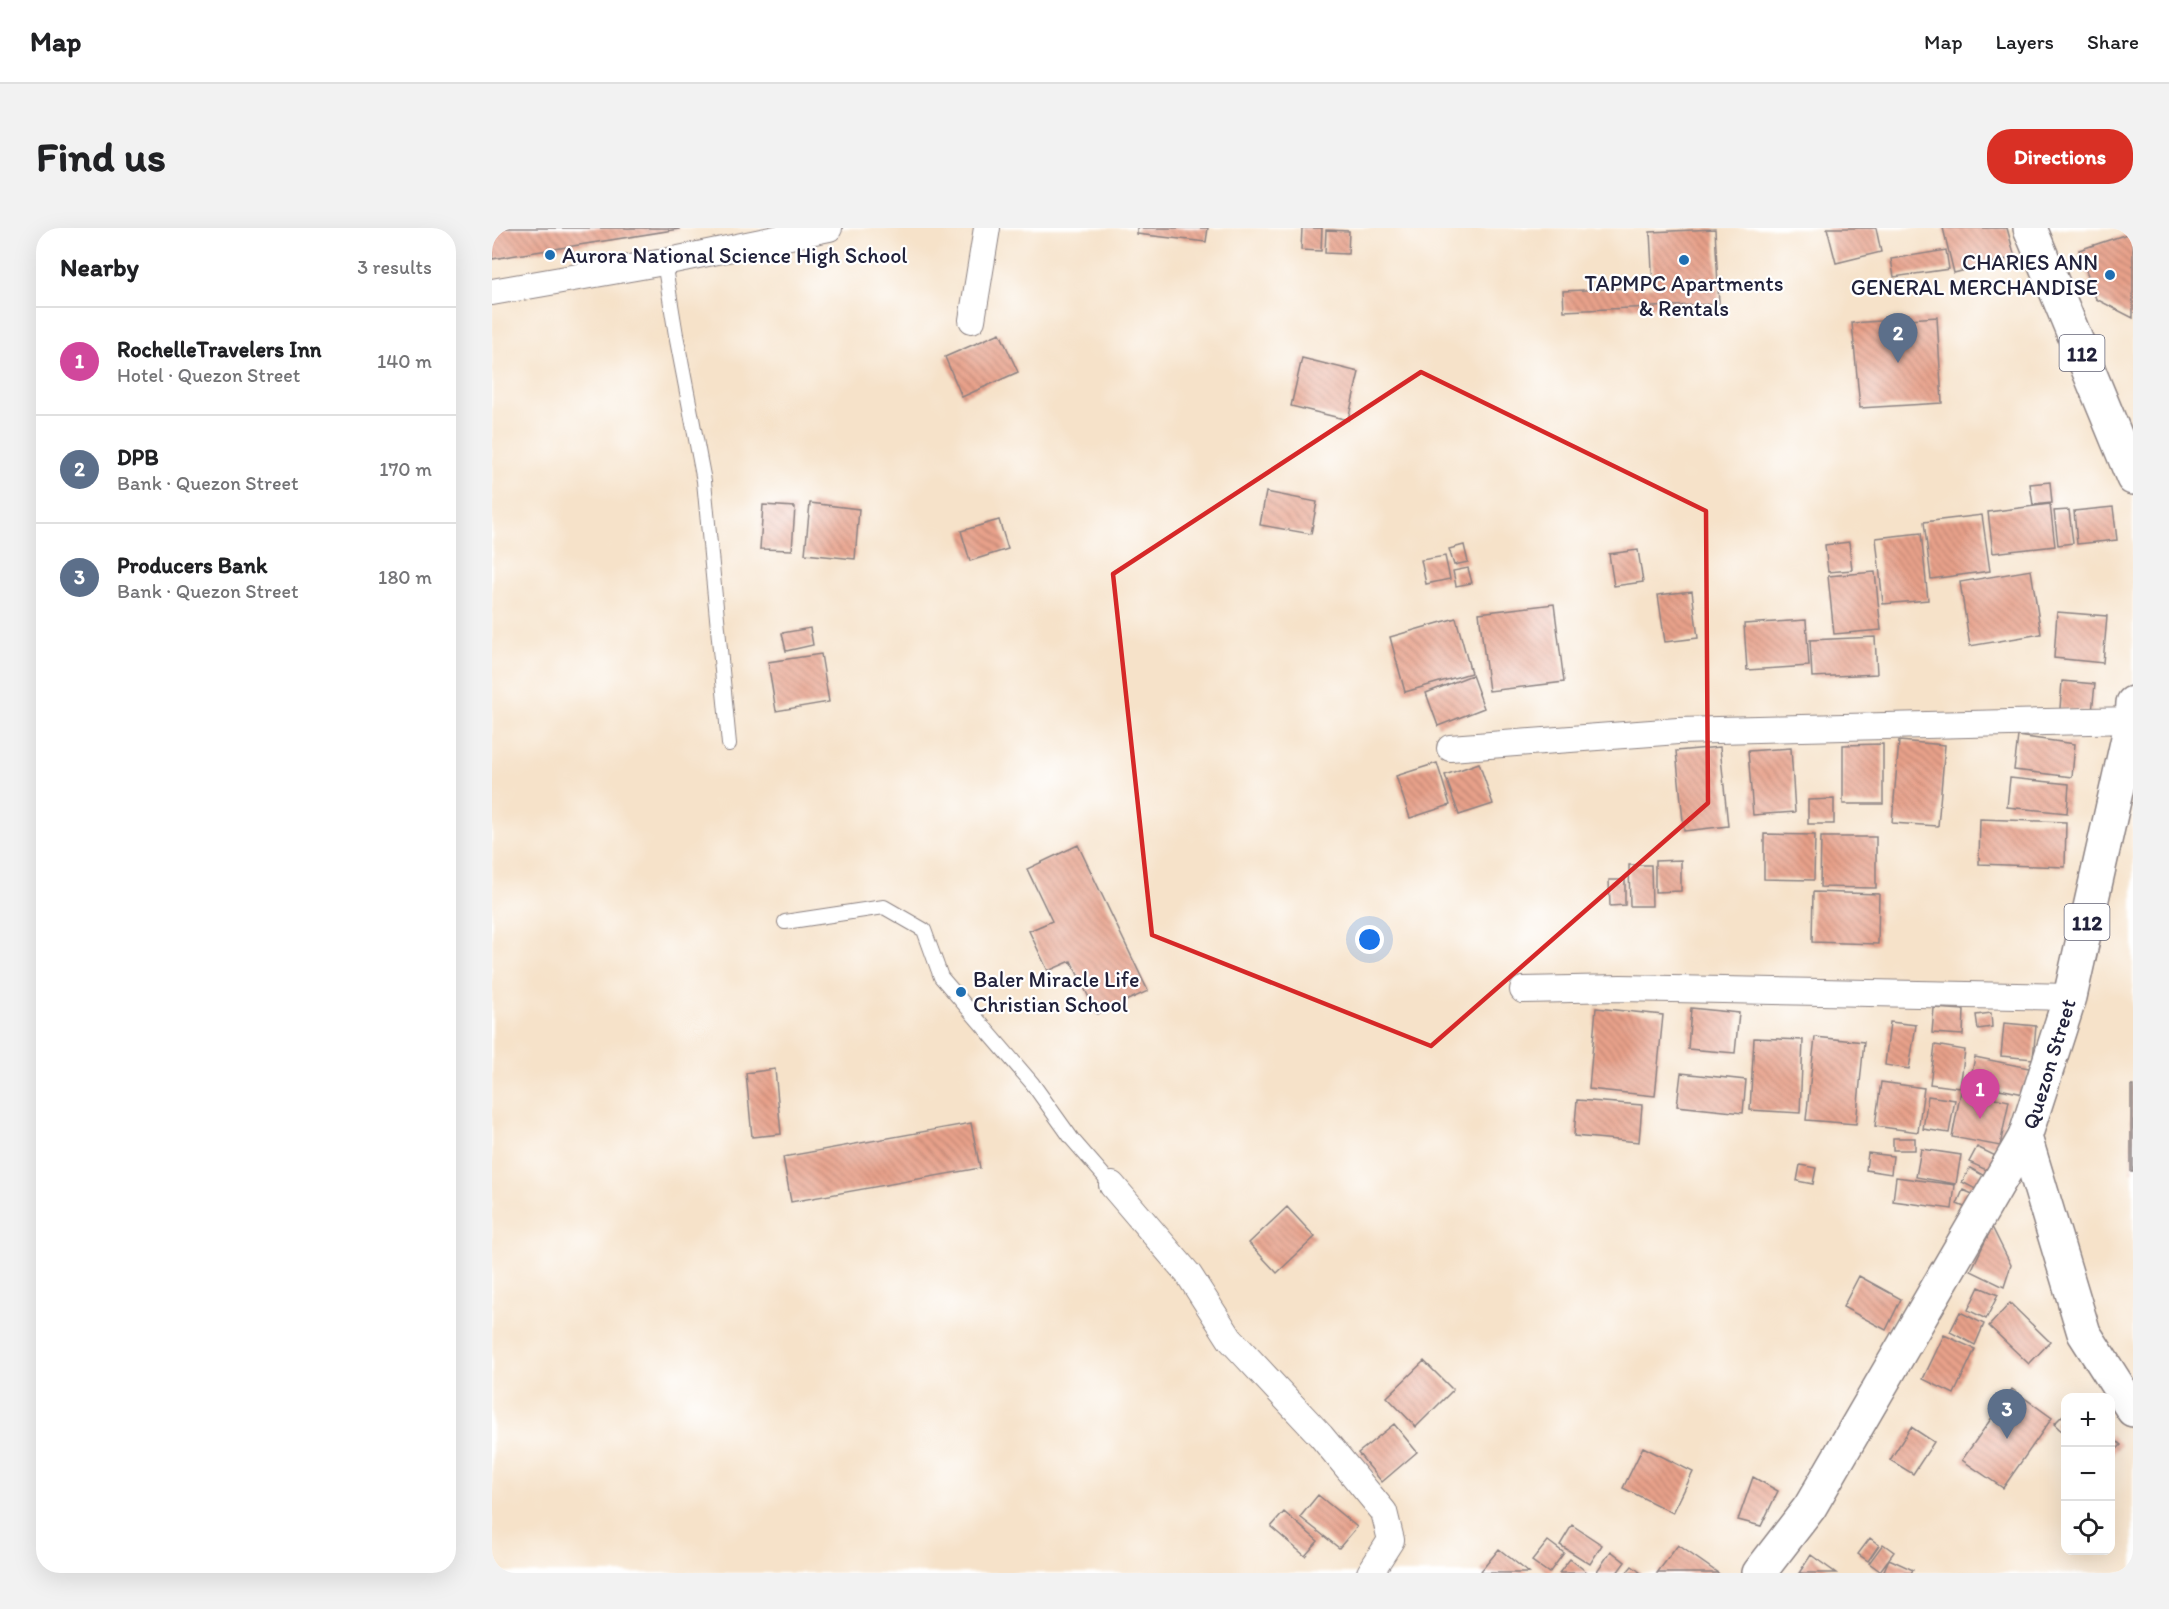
<!DOCTYPE html>
<meta charset="utf-8">
<style>
:root{--surface:#fff;--page:#f2f2f2;--text:#202124;--muted:#757577;--line:#e0e0e0;--accent:#d93025}
body{margin:0;font-family:Itim,sans-serif;background:var(--page);color:var(--text)}
.controls{position:absolute;right:18px;bottom:18px;display:grid;overflow:hidden;border-radius:12px;box-shadow:0 6px 24px #0002}
.controls button{width:54px;height:54px;display:grid;place-items:center;padding:0;border:0;border-bottom:2px solid var(--line);background:var(--surface);color:var(--text);font:30px sans-serif}
.you{position:absolute;left:878px;top:712px;width:21px;height:21px;margin:-15px;border:4px solid #fff;border-radius:50%;background:#1a73e8;box-shadow:0 0 0 9px #1a73e833}
.badge{display:grid;place-items:center;width:39px;height:39px;border-radius:50%;background:var(--accent);color:#fff;font-size:20px;font-weight:700}
.pin{position:absolute;translate:-50% -50px;filter:drop-shadow(0 2px 3px #0008)}
.pin::after{content:'';position:absolute;top:32px;width:21px;height:18px;background:inherit;clip-path:polygon(0 0,100% 0,50% 100%)}
.list{margin:0;padding:0;list-style:none}
h2{display:flex;justify-content:space-between;align-items:center;height:78px;margin:0;padding:0 24px;font-size:26px}
h2 small{font-size:20px;font-weight:400;color:var(--muted)}
.list li{display:grid;grid-template-columns:39px 1fr auto;gap:18px;align-items:center;box-sizing:border-box;height:108px;padding:0 24px;border-top:2px solid var(--line)}
.list b{display:block;font-size:22px;white-space:nowrap}
.list p{margin:0;font-size:20px;white-space:nowrap;color:var(--muted)}
.list em{font-size:20px;font-style:normal;color:var(--muted)}
.icon{flex:none;width:33px;height:33px;fill:none;stroke:currentColor;stroke-width:2;stroke-linecap:round;stroke-linejoin:round}
.map{position:relative;flex:none;width:1641px;height:1345px;overflow:hidden;border-radius:24px}
header{display:flex;align-items:center;gap:36px;box-sizing:border-box;height:84px;padding:0 30px;background:var(--surface);border-bottom:2px solid var(--line)}
header strong{font-size:28px}
nav{display:flex;gap:33px;margin-inline-start:auto;font-size:21px}
.intro{display:flex;align-items:center;justify-content:space-between;box-sizing:border-box;height:144px;padding:0 36px}
h1{margin:0;font-size:42px}
.button{padding:15px 27px;border-radius:24px;background:var(--accent);color:#fff;font-size:21px;font-weight:700}
main{display:flex;gap:36px;padding:0 36px}
aside{flex:1;background:var(--surface);border-radius:24px;box-shadow:0 6px 24px #0002}
.map>svg:first-child{display:block}
.building{fill:url(#building-back-hatch)}
.lines{fill:none;stroke-linecap:round;stroke-linejoin:round}
.service-casing{stroke:#8c8282;stroke-width:16}
.minor-casing{stroke:#8c8282;stroke-width:28}
.tertiary-casing{stroke:#8c8282;stroke-width:36}
.primary-casing{stroke:#8c8282;stroke-width:36}
.service{stroke:#fff;stroke-width:14}
.minor{stroke:#fff;stroke-width:26}
.tertiary{stroke:#fff;stroke-width:33}
.primary{stroke:#fff;stroke-width:33}
.marked{fill:none;stroke:#d62828;stroke-width:4.5;stroke-linejoin:round}
.poi-dot{fill:#1f6fb2;stroke:#fff;stroke-width:2}
.labels{text-anchor:middle;dominant-baseline:central;stroke-width:4.5;stroke-linejoin:round;paint-order:stroke}
.shield{fill:#fff;stroke:#646476;stroke-width:1.5}
.shield-label{font-size:21px;font-weight:bold;fill:#22223b}
.poi-label{font-size:22px;fill:#22223b;stroke:#fff;text-anchor:start}
.street-label{font-size:22px;fill:#22223b;stroke:#fff}
</style>
<header>
<strong>Map</strong>
<nav><a>Map</a><a>Layers</a><a>Share</a></nav>
</header>
<div class="intro"><h1>Find us</h1><a class="button">Directions</a></div>
<main>
<aside>
<h2>Nearby<small>3 results</small></h2>
<ul class="list">
<li><span class="badge" style="background:#d1479c">1</span><div><b>RochelleTravelers Inn</b><p>Hotel · Quezon Street</p></div><em>140 m</em></li>
<li><span class="badge" style="background:#5c6f8a">2</span><div><b>DPB</b><p>Bank · Quezon Street</p></div><em>170 m</em></li>
<li><span class="badge" style="background:#5c6f8a">3</span><div><b>Producers Bank</b><p>Bank · Quezon Street</p></div><em>180 m</em></li>
</ul>
</aside>
<div class="map">
<svg width="1641" height="1345" viewBox="0 0 1641 1345">
<defs>
<pattern id="building-back-hatch" width="6" height="6" patternUnits="userSpaceOnUse" patternTransform="scale(1.5)"><rect width="6" height="6" fill="#e8a18a"/><path d="M-1 5l2 2M0 0l6 6M5-1l2 2" fill="none" stroke="#bc8372"/></pattern>
</defs>
<rect width="100%" height="100%" fill="#fff"/>
<filter id="ink" filterUnits="userSpaceOnUse"><feTurbulence type="fractalNoise" baseFrequency=".0167" numOctaves="2"/><feDisplacementMap in="SourceGraphic" scale="12" xChannelSelector="R" yChannelSelector="G"/><feConvolveMatrix kernelMatrix="1 2 1 2 8 2 1 2 1" color-interpolation-filters="sRGB"/></filter>
<filter id="wash" filterUnits="userSpaceOnUse"><feTurbulence type="fractalNoise" baseFrequency=".008" numOctaves="4" result="noise"/><feDisplacementMap in="SourceGraphic" scale="24" xChannelSelector="R" yChannelSelector="G"/><feGaussianBlur stdDeviation="1.35" result="paint"/><feColorMatrix in="noise" values="0 0 0 0 0 0 0 0 0 0 0 0 0 0 0 0 0 1.4 0 .05"/><feComposite in="paint" operator="in"/></filter>
<g filter="url(#wash)">
<rect width="100%" height="100%" fill="#f6e2c9"/>
<g id="blocks">
<path class="building" d="M0,0H187V1L0,31Z
M645,0H716L714,14L645,6Z
M810,0H830L829,23L809,22Z
M1335,0H1384L1389,24L1344,35Z
M1451,0H1515L1523,29L1462,45Z
M1223,1L1227,76L1072,83L1071,63L1161,59L1158,4Z
M834,2L857,3L856,26L833,25Z
M1641,4V90L1604,71L1587,22Z
M1454,22L1457,41L1402,49L1399,31Z
M1445,89L1450,175L1368,180L1360,95Z
M508,105L526,144L470,169L453,129Z
M810,130L867,144L856,192L799,178Z
M1558,254L1560,275L1541,277L1538,256Z
M774,264L825,274L819,306L768,297Z
M318,275L367,281L363,331L313,326Z
M1558,276L1563,318L1501,325L1496,284Z
M271,277L303,279L300,322L268,321Z
M1621,279L1625,312L1585,316L1582,283Z
M1577,282L1581,315L1566,317L1562,283Z
M1490,287L1498,343L1439,351L1432,294Z
M507,292L516,321L478,333L469,303Z
M1429,305L1436,372L1391,376L1384,310Z
M1357,314L1360,342L1336,344L1333,317Z
M972,317L976,334L962,337L957,321Z
M1146,322L1151,354L1122,358L1117,326Z
M953,328L958,351L934,356L929,332Z
M976,340L980,355L964,358L961,343Z
M1539,342L1549,406L1478,418L1468,354Z
M1383,344L1389,402L1342,406L1336,348Z
M1200,363L1206,410L1173,414L1166,367Z
M1062,376L1072,454L997,463L987,385Z
M1565,384L1615,388L1611,435L1562,430Z
M964,390L979,445L913,464L898,409Z
M1314,392L1317,438L1255,442L1252,396Z
M318,400L321,417L294,423L290,405Z
M1383,409L1385,446L1320,449L1318,412Z
M329,426L337,474L284,483L276,434Z
M980,447L992,480L946,498L934,465Z
M1570,453L1603,456L1600,484L1568,481Z
M1526,508L1583,516L1580,549L1522,542Z
M1407,513L1453,517L1446,598L1400,595Z
M1391,516V576H1351V517Z
M1228,519L1236,598L1192,603L1184,523Z
M1299,520L1303,584L1261,587L1256,523Z
M945,535L958,577L918,590L904,548Z
M987,535L1001,576L967,587L953,547Z
M1518,550L1577,556L1575,585L1515,579Z
M1342,571V596H1316V572Z
M1488,591L1574,594L1573,639L1487,636Z
M1272,606L1323,607L1322,652L1272,651Z
M1329,609H1384V660L1328,659Z
M586,617L656,763L605,786L579,733L556,743L537,703L560,693L535,641Z
M1189,632V663L1163,664V633Z
M1137,637H1159L1160,678H1138Z
M1117,652H1133V677L1118,678Z
M1321,664L1387,666L1386,716L1320,714Z
M1104,780L1171,787L1163,868L1097,861Z
M1199,780L1247,785L1243,825L1196,821Z
M1442,780L1472,782L1471,807L1440,805Z
M1499,785L1500,799L1486,801L1484,787Z
M1398,794L1424,797L1417,841L1393,837Z
M1512,795L1544,798L1541,831L1509,828Z
M1323,809L1372,814L1364,896L1314,892Z
M1262,810L1311,812L1308,885L1258,882Z
M1443,817L1473,822L1468,860L1438,856Z
M1483,829L1537,840L1532,866L1478,855Z
M283,841L289,906L260,909L254,845Z
M1189,845L1254,852L1251,885L1185,878Z
M1389,854L1432,860L1426,904L1383,898Z
M1639,858H1641V944H1639Z
M1469,863L1517,873L1508,918L1460,909Z
M1436,868L1463,872L1457,905L1431,901Z
M1085,872L1150,877L1147,914L1082,908Z
M479,895L488,940L299,974L291,929Z
M1401,910H1423V922H1401Z
M1485,919L1510,931L1503,946L1477,934Z
M1429,921L1469,927L1464,956L1424,949Z
M1376,925L1401,928L1399,946L1374,942Z
M1308,937L1324,940L1321,956L1305,953Z
M1478,940L1498,951L1491,965L1470,954Z
M1404,949L1463,957L1460,981L1401,973Z
M1471,962L1490,970L1484,984L1465,976Z
M795,979L823,1009L785,1045L757,1015Z
M1500,999L1519,1037L1512,1059L1479,1043Z
M1367,1048L1409,1071L1394,1102L1351,1079Z
M1487,1059L1506,1067L1494,1091L1476,1082Z
M1518,1075L1558,1114L1537,1136L1497,1098Z
M1468,1084L1492,1096L1483,1117L1458,1104Z
M1452,1107L1483,1121L1462,1166L1431,1151Z
M932,1133L961,1162L924,1199L895,1169Z
M1520,1161L1560,1190L1511,1260L1470,1232Z
M1574,1184V1207L1562,1196Z
M902,1196L925,1224L890,1254L866,1225Z
M1419,1199L1442,1214L1421,1246L1398,1232Z
M1618,1207L1629,1217L1618,1228Z
M1151,1219L1201,1244L1181,1285L1131,1260Z
M1261,1249L1286,1263L1269,1298L1246,1292Z
M826,1267L865,1299L847,1320L808,1289Z
M792,1284L826,1313L813,1328L779,1299Z
M1080,1297L1110,1317L1098,1336L1068,1317Z
M1378,1310L1387,1317L1376,1333L1366,1326Z
M1056,1313L1072,1325L1057,1345L1040,1333Z
M1391,1316L1402,1324L1388,1343L1377,1335Z
M1186,1317L1226,1345H1165Z
M1007,1321L1037,1345H991L989,1343Z
M1119,1323L1133,1334L1125,1345H1108L1105,1343Z
M1319,1327L1344,1345H1307Z
M1078,1331L1096,1345H1067Z
M1397,1331L1421,1342L1419,1345H1391Z
M1140,1338L1149,1345H1134Z"/>
</g>
</g>
<g filter="url(#ink)">
<use href="#blocks" fill-opacity="0" stroke="#8c8282" stroke-width="1.5"/>
<g class="lines">
<g class="service-casing">
<path id="service" d="M172,34L184,107L212,253L237,516
M293,694L392,679L432,702L449,749L540,855L580,911L620,957"/>
</g>
<g class="minor-casing">
<path id="minor" d="M0,64L172,34L337,0
M480,92L495,0
M958,520L1186,503L1640,492
M1031,762L1129,760L1578,769
M620,957L697,1047L738,1111L829,1208L892,1284L899,1312L878,1345"/>
</g>
<g class="tertiary-casing">
<path id="tertiary" d="M1267,1345L1318,1279L1533,909"/>
</g>
<g class="primary-casing">
<path id="primary" d="M1538,0L1641,250
M1641,475L1640,492L1578,769L1533,909L1592,1105L1641,1182"/>
</g>
<use href="#service" class="service"/>
<use href="#minor" class="minor"/>
<use href="#tertiary" class="tertiary"/>
<use href="#primary" class="primary"/>
</g>
</g>
<path class="marked" d="M929,144L1214,283L1216,575L939,818L660,707L621,346Z"/>
<g class="poi-dot">
<circle cx="58" cy="27" r="6"/>
<circle cx="1192" cy="32" r="6"/>
<circle cx="1618" cy="47" r="6"/>
<circle cx="469" cy="764" r="6"/>
</g>
<g class="labels">
<g class="shield">
<rect x="1567.5" y="107" width="45" height="36" rx="4.5"/>
<rect x="1572.5" y="676" width="45" height="36" rx="4.5"/>
</g>
<g class="shield-label">
<text x="1590" y="125">112</text>
<text x="1595" y="694">112</text>
</g>
<g class="poi-label">
<text x="70" y="27">Aurora National Science High School</text>
<text x="1606" y="34" text-anchor="end">CHARIES ANN<tspan x="1606" dy="25">GENERAL MERCHANDISE</tspan></text>
<text x="1192" y="55" text-anchor="middle">TAPMPC Apartments<tspan x="1192" dy="25">&amp; Rentals</tspan></text>
<text x="481" y="751">Baler Miracle Life<tspan x="481" dy="25">Christian School</tspan></text>
</g>
<g class="street-label">
<text transform="translate(1557 836) rotate(-73)">Quezon Street</text>
</g>
</g>
</svg>
<div class="controls">
<button>+</button>
<button>−</button>
<button><svg class="icon" aria-label="locate" viewBox="0 0 24 24"><circle cx="12" cy="12" r="6"/><path d="M12 2v4M12 18v4M2 12h4M18 12h4"/></svg></button>
</div>
<div class="you"></div>
<div class="pin badge" style="left:1488px;top:891px;background:#d1479c">1</div>
<div class="pin badge" style="left:1406px;top:135px;background:#5c6f8a">2</div>
<div class="pin badge" style="left:1515px;top:1211px;background:#5c6f8a">3</div>
</div>
</main>
